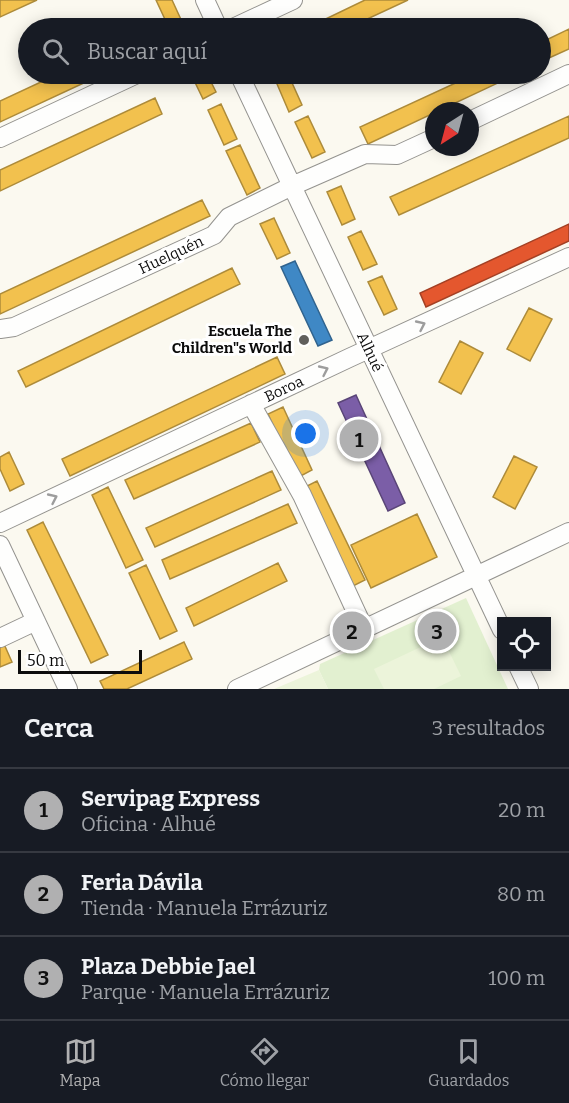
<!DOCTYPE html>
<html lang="es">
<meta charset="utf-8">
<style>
:root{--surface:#171b24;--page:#242831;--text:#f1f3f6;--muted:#9ea1a6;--line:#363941;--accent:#b0b0b1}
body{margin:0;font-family:Bitter,serif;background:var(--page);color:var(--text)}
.controls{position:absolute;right:18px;bottom:18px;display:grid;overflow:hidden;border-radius:0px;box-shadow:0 3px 15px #0003}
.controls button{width:54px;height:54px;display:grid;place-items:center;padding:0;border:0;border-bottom:2px solid var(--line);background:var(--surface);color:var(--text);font:30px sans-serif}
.compass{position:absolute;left:425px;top:102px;width:54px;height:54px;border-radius:50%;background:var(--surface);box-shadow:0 3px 15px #0003;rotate:216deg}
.scale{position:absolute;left:18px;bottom:15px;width:124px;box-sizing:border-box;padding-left:6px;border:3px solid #0c0c0c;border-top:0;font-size:16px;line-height:21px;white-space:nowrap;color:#0c0c0c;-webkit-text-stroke:4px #fff;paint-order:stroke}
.you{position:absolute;left:306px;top:434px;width:21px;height:21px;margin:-15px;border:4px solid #fff;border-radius:50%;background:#1a73e8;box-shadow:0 0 0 9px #1a73e833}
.badge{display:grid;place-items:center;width:39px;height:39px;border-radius:50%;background:var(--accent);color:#111;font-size:20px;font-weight:700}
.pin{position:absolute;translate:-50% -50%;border:3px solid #fff;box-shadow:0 2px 6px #0006}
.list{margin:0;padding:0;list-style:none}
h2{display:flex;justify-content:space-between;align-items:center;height:78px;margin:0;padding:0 24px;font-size:26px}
h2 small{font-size:20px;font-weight:400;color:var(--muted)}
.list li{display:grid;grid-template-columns:39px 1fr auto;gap:18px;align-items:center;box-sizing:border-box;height:84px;padding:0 24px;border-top:2px solid var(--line)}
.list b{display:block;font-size:22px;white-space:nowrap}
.list p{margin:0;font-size:20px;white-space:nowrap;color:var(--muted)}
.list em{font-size:20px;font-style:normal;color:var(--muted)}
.icon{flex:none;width:33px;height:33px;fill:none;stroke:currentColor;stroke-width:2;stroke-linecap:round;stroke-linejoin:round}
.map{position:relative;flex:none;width:569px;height:689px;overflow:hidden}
.search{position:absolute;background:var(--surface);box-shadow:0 3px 15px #0003;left:18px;right:18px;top:18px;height:66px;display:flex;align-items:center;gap:15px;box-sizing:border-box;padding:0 21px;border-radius:33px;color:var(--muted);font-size:22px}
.sheet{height:330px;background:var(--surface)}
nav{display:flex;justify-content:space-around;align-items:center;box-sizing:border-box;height:84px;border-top:2px solid var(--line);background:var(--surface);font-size:16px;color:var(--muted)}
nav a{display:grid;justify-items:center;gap:3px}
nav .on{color:var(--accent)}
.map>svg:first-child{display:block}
.green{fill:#e2f0d0}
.pitch{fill:#ecf4da}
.homes{fill:#f2c14e;stroke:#ad8b3a;stroke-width:1.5}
.shops{fill:#e4572e;stroke:#a34024;stroke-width:1.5}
.offices{fill:#7b5ea7;stroke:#5a4578;stroke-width:1.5}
.schools{fill:#3f88c5;stroke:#30638e;stroke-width:1.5}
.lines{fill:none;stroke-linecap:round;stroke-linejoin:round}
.minor-casing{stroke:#94938f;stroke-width:20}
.minor{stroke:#fefefd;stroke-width:18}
.oneway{stroke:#9d9d9d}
.poi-dot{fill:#605f5c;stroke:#fff;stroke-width:2}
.labels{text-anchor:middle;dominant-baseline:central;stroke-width:6;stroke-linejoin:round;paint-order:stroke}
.street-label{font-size:15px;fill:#0c0c0c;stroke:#fff}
.poi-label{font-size:15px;font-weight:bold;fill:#0c0c0c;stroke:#fff;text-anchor:end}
</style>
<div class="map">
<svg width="569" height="689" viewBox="0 0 569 689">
<rect width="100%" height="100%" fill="#fbf9f0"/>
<path class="green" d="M466,598L508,689H328L319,670L320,664Z"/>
<path class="pitch" d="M442,637L461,676L434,689H384L374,669Z
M319,670L328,689H274Z"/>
<path class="homes" d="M0,0H37L0,17Z
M156,0H172L184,26L179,28H169Z
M365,0H408L348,28H309V27Z
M569,29V49L540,62V43Z
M58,74H103L0,122V101Z
M191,74H207L216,92L203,99Z
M282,74H288L302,105L289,112L274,77Z
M475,74H517L368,144L360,127Z
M155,98L162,114L0,191V170Z
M221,104L237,139L224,145L208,110Z
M308,116L325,152L312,158L295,122Z
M569,116V138L399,215L390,197Z
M240,145L260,188L247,195L226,151Z
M341,186L355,219L342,225L327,192Z
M202,200L210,216L0,314V294Z
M274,218L290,253L277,259L260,224Z
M361,231L377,264L363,270L348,237Z
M232,268L240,284L26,387L18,371Z
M382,276L397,309L384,315L368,282Z
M529,308L552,319L530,361L507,349Z
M460,341L483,353L461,394L439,382Z
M277,357L285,374L70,476L62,459Z
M283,407L312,470L297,478L268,414Z
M251,423L260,442L134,499L125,480Z
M9,452L24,484L10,491L0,469V457Z
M514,456L537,467L515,509L493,497Z
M272,471L281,490L155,547L146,528Z
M317,481L365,580L349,588L301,489Z
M108,487L143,560L126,568L92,495Z
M288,504L297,523L170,579L162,560Z
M417,514L437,557L371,588L351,545Z
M43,522L108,655L91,663L27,530Z
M278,563L287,581L194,626L186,608Z
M146,565L177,631L160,639L129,573Z
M184,642L192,659L127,689H104L100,681Z
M4,644L12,662L0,667V645Z"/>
<path class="shops" d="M569,224V241L426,307L420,293Z"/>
<path class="offices" d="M356,395L405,503L388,511L338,403Z"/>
<path class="schools" d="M295,261L332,340L318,346L281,267Z"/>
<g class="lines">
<g class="minor-casing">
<path id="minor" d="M205,0L218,28
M233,28L293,0
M239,74L502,630
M470,121L569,74
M0,138L137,74
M0,329L14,327L214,235L229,217L292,186L365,154L397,155L434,138
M251,404L302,495L364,629
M0,523L349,358L569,257
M0,545L68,689
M0,638L36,621
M518,666L529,689
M237,689L569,532"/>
</g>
<use href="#minor" class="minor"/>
</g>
<defs><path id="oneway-chevron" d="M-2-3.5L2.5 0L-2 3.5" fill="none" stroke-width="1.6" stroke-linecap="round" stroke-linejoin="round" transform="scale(1.5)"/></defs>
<g class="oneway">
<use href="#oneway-chevron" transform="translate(421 325) rotate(-25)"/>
<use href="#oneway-chevron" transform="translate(324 370) rotate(-25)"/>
<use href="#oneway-chevron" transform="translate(53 498) rotate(-25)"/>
</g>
<circle class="poi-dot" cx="304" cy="340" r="6"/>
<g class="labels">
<g class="street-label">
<text transform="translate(171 255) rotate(-25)">Huelquén</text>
<text transform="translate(370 352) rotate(65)">Alhué</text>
<text transform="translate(284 389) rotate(-25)">Boroa</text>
</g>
<g class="poi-label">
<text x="292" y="331">Escuela The<tspan x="292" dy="17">Children"s World</tspan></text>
</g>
</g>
</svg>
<div class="controls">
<button><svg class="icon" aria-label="locate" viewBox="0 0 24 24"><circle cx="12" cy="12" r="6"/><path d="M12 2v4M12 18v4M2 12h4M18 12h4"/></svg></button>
</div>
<svg class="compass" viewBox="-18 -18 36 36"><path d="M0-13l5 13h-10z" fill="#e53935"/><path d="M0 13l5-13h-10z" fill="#9ea1a6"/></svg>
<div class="scale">50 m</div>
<div class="you"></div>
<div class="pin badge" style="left:359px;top:439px">1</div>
<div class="pin badge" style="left:352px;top:631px">2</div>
<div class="pin badge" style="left:437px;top:631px">3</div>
<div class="search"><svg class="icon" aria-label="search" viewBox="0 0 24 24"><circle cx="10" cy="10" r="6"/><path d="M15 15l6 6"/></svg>Buscar aquí</div>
</div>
<section class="sheet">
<h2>Cerca<small>3 resultados</small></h2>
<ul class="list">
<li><span class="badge">1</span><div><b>Servipag Express</b><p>Oficina · Alhué</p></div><em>20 m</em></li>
<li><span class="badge">2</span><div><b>Feria Dávila</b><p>Tienda · Manuela Errázuriz</p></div><em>80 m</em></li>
<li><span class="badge">3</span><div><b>Plaza Debbie Jael</b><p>Parque · Manuela Errázuriz</p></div><em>100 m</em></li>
</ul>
</section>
<nav>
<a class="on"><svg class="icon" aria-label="map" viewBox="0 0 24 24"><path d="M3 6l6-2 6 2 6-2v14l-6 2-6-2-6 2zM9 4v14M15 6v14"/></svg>Mapa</a>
<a><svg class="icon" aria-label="directions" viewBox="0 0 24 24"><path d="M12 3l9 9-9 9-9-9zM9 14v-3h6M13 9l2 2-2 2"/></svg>Cómo llegar</a>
<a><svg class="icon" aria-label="saved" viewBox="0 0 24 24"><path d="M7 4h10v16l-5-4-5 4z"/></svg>Guardados</a>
</nav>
